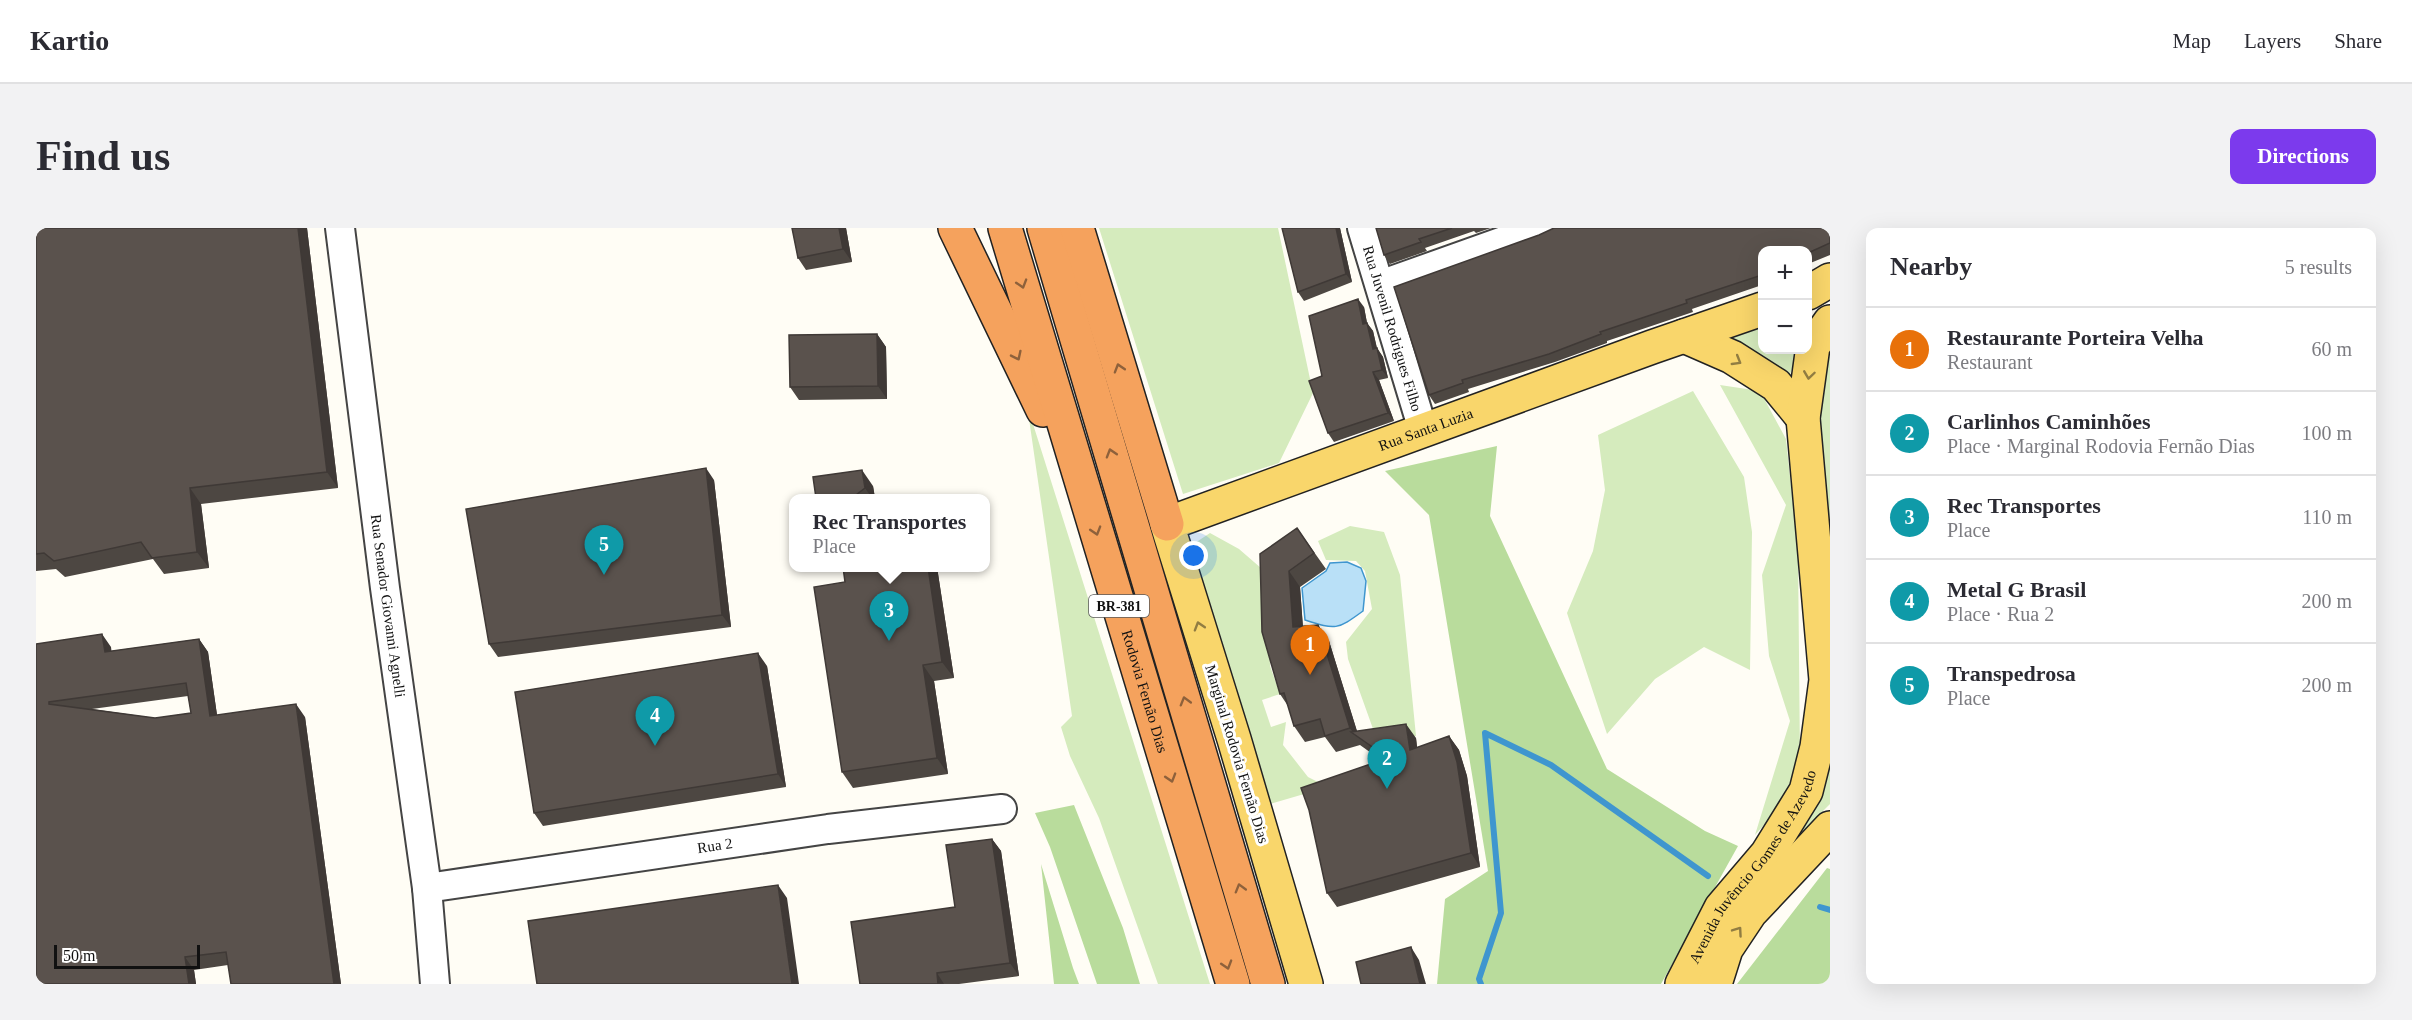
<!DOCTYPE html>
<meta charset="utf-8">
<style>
:root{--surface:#fff;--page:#f2f2f3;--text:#2b2b33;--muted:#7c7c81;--line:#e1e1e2;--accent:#7c3aed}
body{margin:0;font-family:Georgia,serif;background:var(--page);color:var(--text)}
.controls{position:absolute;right:18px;top:18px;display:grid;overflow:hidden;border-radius:12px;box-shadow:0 6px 24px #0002}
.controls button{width:54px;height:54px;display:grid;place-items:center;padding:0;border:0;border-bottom:2px solid var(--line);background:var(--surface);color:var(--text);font:30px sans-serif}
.scale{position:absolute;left:18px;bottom:15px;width:146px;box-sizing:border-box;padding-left:6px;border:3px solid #111;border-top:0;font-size:16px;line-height:21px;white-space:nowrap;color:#111;-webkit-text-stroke:4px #fff;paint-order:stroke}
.you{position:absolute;left:1158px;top:328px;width:21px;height:21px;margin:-15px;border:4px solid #fff;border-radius:50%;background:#1a73e8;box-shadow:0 0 0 9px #1a73e833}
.badge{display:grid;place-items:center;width:39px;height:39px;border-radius:50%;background:var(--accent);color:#fff;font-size:20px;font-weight:700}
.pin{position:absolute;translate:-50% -50px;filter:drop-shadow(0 2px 3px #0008)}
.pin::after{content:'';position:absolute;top:32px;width:21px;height:18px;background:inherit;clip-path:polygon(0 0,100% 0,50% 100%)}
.popup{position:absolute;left:753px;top:266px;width:201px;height:78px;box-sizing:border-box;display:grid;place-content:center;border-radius:12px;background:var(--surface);filter:drop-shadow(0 2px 4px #0005);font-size:20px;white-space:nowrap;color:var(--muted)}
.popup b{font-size:22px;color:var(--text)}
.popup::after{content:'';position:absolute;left:50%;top:100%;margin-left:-12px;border:12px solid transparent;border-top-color:var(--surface)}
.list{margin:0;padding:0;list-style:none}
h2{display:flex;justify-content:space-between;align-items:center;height:78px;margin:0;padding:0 24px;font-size:26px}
h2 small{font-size:20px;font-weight:400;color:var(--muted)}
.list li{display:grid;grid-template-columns:39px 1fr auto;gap:18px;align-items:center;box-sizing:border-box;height:84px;padding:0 24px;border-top:2px solid var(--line)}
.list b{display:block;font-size:22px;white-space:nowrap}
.list p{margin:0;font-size:20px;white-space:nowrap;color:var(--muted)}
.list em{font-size:20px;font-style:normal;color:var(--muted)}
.map{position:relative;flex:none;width:1794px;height:756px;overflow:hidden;border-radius:12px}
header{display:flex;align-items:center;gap:36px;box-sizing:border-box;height:84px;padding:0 30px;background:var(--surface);border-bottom:2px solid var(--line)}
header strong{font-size:28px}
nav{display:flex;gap:33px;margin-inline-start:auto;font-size:21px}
.intro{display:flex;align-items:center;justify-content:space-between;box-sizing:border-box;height:144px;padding:0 36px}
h1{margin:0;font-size:42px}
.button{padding:15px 27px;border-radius:12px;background:var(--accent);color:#fff;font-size:21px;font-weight:700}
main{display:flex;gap:36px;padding:0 36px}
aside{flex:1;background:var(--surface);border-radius:12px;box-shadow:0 6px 24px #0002}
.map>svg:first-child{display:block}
.green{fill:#d5ebbd}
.forest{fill:#b9dc9c}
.water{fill:#b9e0f7;stroke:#3f96cf;stroke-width:1.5}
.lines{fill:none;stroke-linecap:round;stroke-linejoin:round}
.stream{stroke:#3f96cf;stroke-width:6}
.minor-casing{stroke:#444;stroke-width:32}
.major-casing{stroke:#222;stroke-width:36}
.highway-casing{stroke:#222;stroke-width:36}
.minor{stroke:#fff;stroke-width:28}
.major{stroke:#f9d66b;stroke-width:33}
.highway{stroke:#f5a25d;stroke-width:33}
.wall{fill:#4d4742;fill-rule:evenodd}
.shaded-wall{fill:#3f3936}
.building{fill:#5a524d;stroke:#3f3936;stroke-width:1.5;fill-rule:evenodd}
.oneway{stroke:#8e613b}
.oneway2{stroke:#917d42}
.labels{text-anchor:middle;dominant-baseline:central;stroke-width:6;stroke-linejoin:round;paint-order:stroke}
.shield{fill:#fff;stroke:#585858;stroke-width:1.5}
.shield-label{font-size:14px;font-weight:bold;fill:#111}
.street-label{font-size:15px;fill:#111;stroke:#fff}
</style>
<header>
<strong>Kartio</strong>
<nav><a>Map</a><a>Layers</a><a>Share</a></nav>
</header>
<div class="intro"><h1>Find us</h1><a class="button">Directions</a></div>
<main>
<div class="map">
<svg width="1794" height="756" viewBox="0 0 1794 756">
<rect width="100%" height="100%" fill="#fffdf5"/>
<path class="green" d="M1063,0H1242L1277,165L1243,235L1147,266Z
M1726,93V122H1764L1751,153L1684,100Z
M1794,104V335L1779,228Z
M1684,157L1724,163L1750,211L1762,323L1764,533L1745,578L1719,607L1754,493L1733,428L1726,347L1750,277Z
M1657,163L1708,249L1716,304L1714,442L1668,419L1619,451L1571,506L1531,385L1557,323L1569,262L1562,207Z
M991,177L1174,756H1122L1063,590L1034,528L1025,499L1036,488Z
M1314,298L1348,304L1364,347L1380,508L1341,512L1312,431L1310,414L1336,381L1329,343L1320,333L1290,332L1282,313Z
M1174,305L1203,321L1233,347L1234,438L1244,466L1226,472L1235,499L1250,494L1247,517L1272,549L1292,559L1231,577L1156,317Z
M1794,525V576L1737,633Z"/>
<path class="forest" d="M1461,218L1454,288L1571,541L1669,603L1702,618L1625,756H1401L1409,671L1452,643L1393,287L1349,243Z
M1038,577L1087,700L1104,756H1061L1014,619L999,585Z
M1005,636L1037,740L1043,756H1018Z
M1791,640L1794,641V756H1701Z"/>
<path class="water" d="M1311,334L1325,340L1330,353L1327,383C1301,402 1300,402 1269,392L1266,360L1290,343L1294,335Z"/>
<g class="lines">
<path class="stream" d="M1784,679L1794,682
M1445,756L1443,751L1465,685L1449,505L1515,537L1672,648"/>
<g class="minor-casing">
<g id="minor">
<path id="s1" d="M304,0L349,360L391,660L399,756"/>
<path id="s2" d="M1326,0L1387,202"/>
<path d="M1344,57L1504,0"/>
<path id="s3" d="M391,660L792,601L966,581"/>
</g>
</g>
<g class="major-casing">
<g id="major">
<path d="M1772,65L1794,52"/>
<path d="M1648,108L1696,129L1740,157L1767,190"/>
<path id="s4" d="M1270,756L1198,511L1131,296L1616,119L1726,81"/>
<path id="s5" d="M1646,756L1685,680L1731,626L1770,563L1781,519L1790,452L1767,190L1777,118L1794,94"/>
<path d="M1679,756L1690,721L1714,685L1794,600"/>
</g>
</g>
<g class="highway-casing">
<g id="highway">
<path d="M919,0L1007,182"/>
<path id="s6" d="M969,0L1197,756"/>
<path d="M1008,0L1232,756"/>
<path d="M1041,0L1131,296"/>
</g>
</g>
<use href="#minor" class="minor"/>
<use href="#major" class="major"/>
<use href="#highway" class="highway"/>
</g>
<path class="wall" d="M0,0H271L302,260L165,276L173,340L128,346L117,331L29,349L20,341L0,343Z
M756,0H810L816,34L770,42L762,30Z
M1246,0H1304L1316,54L1268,73L1262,64Z
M1340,0H1455L1440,5L1438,3L1389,20L1391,23L1354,36L1348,27Z
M1794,0V27L1772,36V22H1726V57L1656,81L1657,84L1571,113V115L1519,134L1432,161L1433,164L1399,176L1393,167L1503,7Z
M1328,79L1331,95L1337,103L1341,120L1347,129L1352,150L1343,152L1358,193L1298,214L1292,205L1286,148Z
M841,106L850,119L851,171L763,172L754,159Z
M678,252L695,399L462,429L453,416Z
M837,258L839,270H780Z
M1261,300L1290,341L1264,359L1267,399L1282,397L1293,413L1321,503L1380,510L1381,520L1413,508L1423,522L1431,548L1444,639L1301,679L1291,665L1345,532L1324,517L1300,524L1289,509L1269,514L1258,498L1252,478L1244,466L1226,404Z
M807,339H901L918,450L898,453L912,546L817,560L806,544L809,354Z
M163,411L172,424L181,487L269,489L305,756H195L192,737L158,742L160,756H0V416L75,419V423ZM152,468L155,485L119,490L56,481Z
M731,438L750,559L507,598L498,585Z
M956,611L965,623L983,748L923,756H824L919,679Z"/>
<path class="shaded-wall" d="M262,0H271L302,260L291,244Z
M803,0H810L816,34L807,21Z
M1300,0H1304L1316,54L1310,46Z
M1322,71L1328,79L1331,95L1337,103L1343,130L1337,121L1327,96Z
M841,106L850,119L851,171L842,158Z
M1341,120L1347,129L1352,150L1346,142Z
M1337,144L1343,152L1358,193L1352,185Z
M670,240L678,252L695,399L686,387Z
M826,242L837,258L839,270H836L829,260Z
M154,260L165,276L173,340L161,324Z
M892,339H901L918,450L906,434Z
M1253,343L1264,359L1268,415L1257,399Z
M1282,397L1293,413L1323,510L1318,506L1314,500Z
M66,406L75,419L77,436L69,424Z
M163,411L172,424L183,501L174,488Z
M722,425L731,438L750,559L742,546Z
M887,437L898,453L912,546L901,530Z
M260,476L269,489L305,756H298Z
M1370,496L1380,510L1383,536L1374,522Z
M1413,508L1423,522L1431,548L1444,639L1435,625Z
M956,611L965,623L983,748L974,735Z
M742,657L751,670L763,756H756Z
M1375,719L1383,732L1390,756H1384Z
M149,729L158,742L160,756H153Z
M901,745L908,756H902Z"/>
<path class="building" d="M0,0H262L291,244L154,260L161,324L116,330L105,314L18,333L8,325L0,326Z
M756,0H803L807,21L762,30Z
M1246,0H1300L1310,46L1262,64Z
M1340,0H1416L1383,11L1385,14L1348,27Z
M1518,0H1794V15L1772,25V22H1726V47L1650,72L1651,75L1564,104L1565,106L1513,126L1426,152L1427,155L1393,167L1358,59L1503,7Z
M1322,71L1327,96L1331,95L1337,121L1341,120L1346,142L1337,144L1352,185L1292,205L1273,153L1286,148L1273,88Z
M841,106L842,158L754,159L753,107Z
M670,240L686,387L453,416L430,281Z
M826,242L829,260L816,270H780L777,249Z
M1261,300L1278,325L1253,343L1257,399L1282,397L1314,500L1289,508L1284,491L1258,498L1248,465L1244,466L1226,404L1224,326Z
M807,339H892L906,434L887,437L901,530L806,544L778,359L809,354Z
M66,406L69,424L163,411L174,488L260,476L298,756H195L190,724L149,729L153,756H0V416ZM150,455L155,485L119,490L13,476V474Z
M722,425L742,546L498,585L479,464Z
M1370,496L1374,522L1413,508L1421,534L1435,625L1291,665L1273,582L1265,560L1352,530L1315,504Z
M956,611L974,735L901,745L902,756H824L815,694L919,679L910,617Z
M742,657L756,756H501L492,693Z
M1375,719L1384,756H1325L1320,734Z"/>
<defs><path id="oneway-chevron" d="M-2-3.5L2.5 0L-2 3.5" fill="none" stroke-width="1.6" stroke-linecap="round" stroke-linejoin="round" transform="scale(1.5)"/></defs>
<g class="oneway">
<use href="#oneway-chevron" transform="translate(986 56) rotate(73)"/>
<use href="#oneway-chevron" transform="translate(981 128) rotate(64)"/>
<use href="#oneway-chevron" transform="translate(1083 140) rotate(-107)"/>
<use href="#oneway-chevron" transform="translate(1075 225) rotate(-107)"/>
<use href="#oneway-chevron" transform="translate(1060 303) rotate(73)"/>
<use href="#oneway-chevron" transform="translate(1149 473) rotate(-106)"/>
<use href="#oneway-chevron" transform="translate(1135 550) rotate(73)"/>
<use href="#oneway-chevron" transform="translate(1204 660) rotate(-106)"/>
<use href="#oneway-chevron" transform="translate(1191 737) rotate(73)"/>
</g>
<g class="oneway2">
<use href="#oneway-chevron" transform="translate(1701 133) rotate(31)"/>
<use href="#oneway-chevron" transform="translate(1773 147) rotate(98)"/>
<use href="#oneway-chevron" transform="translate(1163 398) rotate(-107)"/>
<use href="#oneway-chevron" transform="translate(1702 703) rotate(-55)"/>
</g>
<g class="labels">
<rect class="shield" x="1053" y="367" width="60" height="22" rx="4.5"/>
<g class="shield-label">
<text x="1083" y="378">BR-381</text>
</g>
<g class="street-label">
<text stroke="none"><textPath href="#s2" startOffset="105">Rua Juvenil Rodrigues Filho</textPath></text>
<text stroke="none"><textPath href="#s4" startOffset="756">Rua Santa Luzia</textPath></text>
<text stroke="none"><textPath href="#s1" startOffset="381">Rua Senador Giovanni Agnelli</textPath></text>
<text stroke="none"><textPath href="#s6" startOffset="484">Rodovia Fernão Dias</textPath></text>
<text transform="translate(1201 526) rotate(73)">Marginal Rodovia Fernão Dias</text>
<text stroke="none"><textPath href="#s3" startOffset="291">Rua 2</textPath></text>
<text stroke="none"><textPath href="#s5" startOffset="138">Avenida Juvêncio Gomes de Azevedo</textPath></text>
</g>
</g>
</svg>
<div class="controls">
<button>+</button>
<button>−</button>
</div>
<div class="scale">50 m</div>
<div class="you"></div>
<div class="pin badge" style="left:1274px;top:447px;background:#e8710a">1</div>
<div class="pin badge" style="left:1351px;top:561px;background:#0f9aa8">2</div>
<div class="pin badge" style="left:853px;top:413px;background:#0f9aa8">3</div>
<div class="popup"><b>Rec Transportes</b>Place</div>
<div class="pin badge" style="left:619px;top:518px;background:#0f9aa8">4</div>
<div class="pin badge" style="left:568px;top:347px;background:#0f9aa8">5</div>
</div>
<aside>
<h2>Nearby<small>5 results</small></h2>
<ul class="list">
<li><span class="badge" style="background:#e8710a">1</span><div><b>Restaurante Porteira Velha</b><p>Restaurant</p></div><em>60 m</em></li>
<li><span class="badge" style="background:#0f9aa8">2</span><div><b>Carlinhos Caminhões</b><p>Place · Marginal Rodovia Fernão Dias</p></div><em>100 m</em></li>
<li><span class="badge" style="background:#0f9aa8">3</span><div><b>Rec Transportes</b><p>Place</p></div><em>110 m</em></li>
<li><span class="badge" style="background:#0f9aa8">4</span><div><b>Metal G Brasil</b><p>Place · Rua 2</p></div><em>200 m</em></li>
<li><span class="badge" style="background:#0f9aa8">5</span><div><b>Transpedrosa</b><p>Place</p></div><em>200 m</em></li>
</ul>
</aside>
</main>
